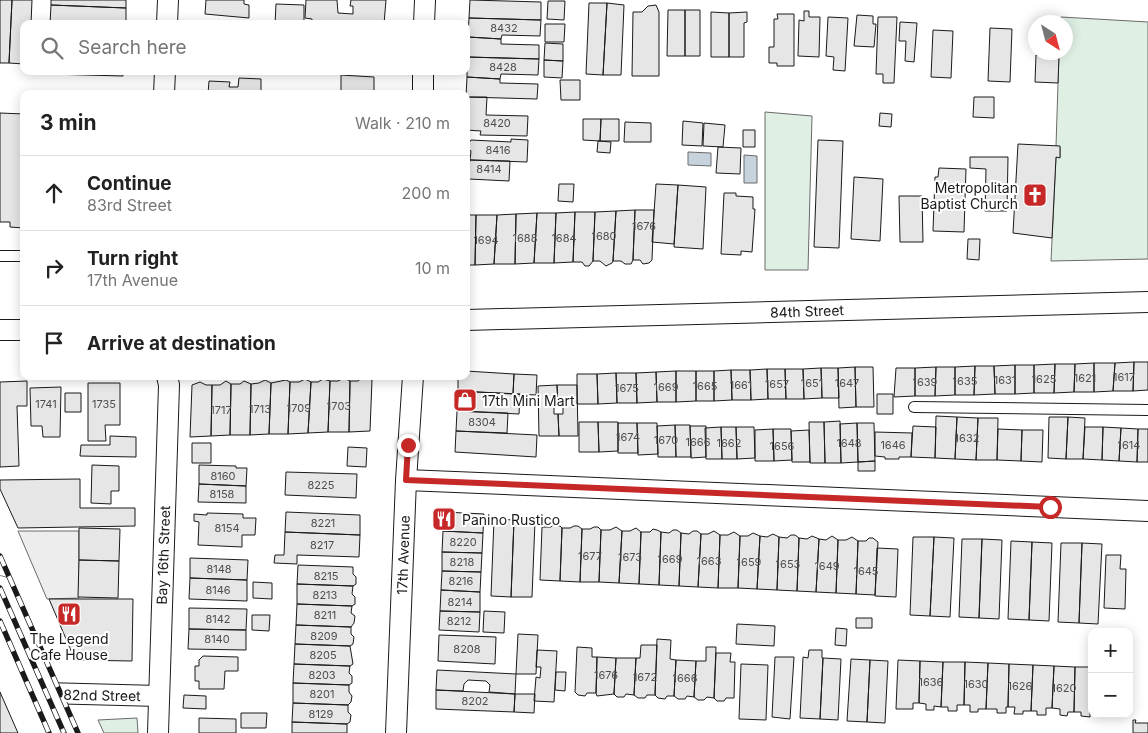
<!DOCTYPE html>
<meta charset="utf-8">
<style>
:root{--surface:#fff;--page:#f2f2f2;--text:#222;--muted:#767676;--line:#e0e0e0}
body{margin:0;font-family:Inter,sans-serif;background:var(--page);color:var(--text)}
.controls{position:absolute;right:15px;bottom:15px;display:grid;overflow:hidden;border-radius:10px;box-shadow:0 2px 12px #0003}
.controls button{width:45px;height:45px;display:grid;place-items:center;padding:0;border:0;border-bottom:1px solid var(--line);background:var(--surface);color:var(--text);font:25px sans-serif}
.compass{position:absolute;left:1028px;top:15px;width:45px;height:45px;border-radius:50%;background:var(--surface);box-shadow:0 2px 12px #0003;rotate:144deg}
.stop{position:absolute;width:15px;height:15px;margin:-11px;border:4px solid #c62828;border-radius:50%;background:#fff}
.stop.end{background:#c62828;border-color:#fff;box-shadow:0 1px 5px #0008}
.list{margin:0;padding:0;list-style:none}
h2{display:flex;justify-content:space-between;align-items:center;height:65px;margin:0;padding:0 20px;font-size:21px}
h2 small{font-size:16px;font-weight:400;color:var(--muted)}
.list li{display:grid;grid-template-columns:32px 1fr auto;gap:15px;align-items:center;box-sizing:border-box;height:75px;padding:0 20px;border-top:1px solid var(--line)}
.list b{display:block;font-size:19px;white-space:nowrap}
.list p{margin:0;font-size:16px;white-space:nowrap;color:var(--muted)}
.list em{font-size:16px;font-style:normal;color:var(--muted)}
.icon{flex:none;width:28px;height:28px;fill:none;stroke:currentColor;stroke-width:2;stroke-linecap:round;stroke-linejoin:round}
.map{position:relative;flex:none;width:1148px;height:733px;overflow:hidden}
.search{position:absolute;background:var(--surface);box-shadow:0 2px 12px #0003;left:20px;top:20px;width:450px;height:55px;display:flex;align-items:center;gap:12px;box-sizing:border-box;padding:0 18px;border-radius:10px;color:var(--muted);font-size:19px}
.panel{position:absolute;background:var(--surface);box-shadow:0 2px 12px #0003;left:20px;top:90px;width:450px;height:290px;border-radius:10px}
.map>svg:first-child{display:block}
.green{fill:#e0efe3;stroke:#6a6a6a}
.parking{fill:#ededed;stroke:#6a6a6a}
.water{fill:#c6d2dc;stroke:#6a6a6a}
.building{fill:#e6e6e6;stroke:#1a1a1a}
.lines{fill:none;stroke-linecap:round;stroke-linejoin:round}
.lane-casing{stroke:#1a1a1a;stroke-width:12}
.street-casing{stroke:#1a1a1a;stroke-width:22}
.secondary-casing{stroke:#1a1a1a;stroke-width:29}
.lane{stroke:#fff;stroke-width:10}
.street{stroke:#fff;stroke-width:20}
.secondary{stroke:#fff;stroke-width:28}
.rail-casing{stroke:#1a1a1a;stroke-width:5.5}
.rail{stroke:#fff;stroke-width:4;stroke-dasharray:11;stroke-linecap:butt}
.route{stroke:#c62828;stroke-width:6}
.labels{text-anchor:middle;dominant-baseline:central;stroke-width:4;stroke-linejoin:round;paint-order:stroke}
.number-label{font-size:11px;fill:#4d4d4d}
.poi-label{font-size:14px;fill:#1a1a1a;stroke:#fff;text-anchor:start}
.street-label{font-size:14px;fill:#1a1a1a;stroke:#fff}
</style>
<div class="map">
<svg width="1148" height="733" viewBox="0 0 1148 733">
<rect width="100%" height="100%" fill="#fff"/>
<path class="green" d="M1061,17L1148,22V259L1051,261L1056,157H1060V147L1056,146L1059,53L1066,52V22H1061Z
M765,112L812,116L808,270H765Z
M137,718L138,733H104L98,720Z"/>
<path class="parking" d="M18,531H79V598L47,599Z"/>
<path class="water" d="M688,152L711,153V166L688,165Z
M744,155L757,156V183H744Z"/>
<path class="building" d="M0,0H12L9,63H0Z
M12,0H32L31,24H24V64L9,63Z
M51,0H126V8L51,5Z
M206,0H244V4L249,5V18L205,14Z
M306,0H337L338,13L353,14V6H350L351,0H386L384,24H312V19L305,18Z
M470,0L541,2V20L469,18Z
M548,1H565L564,20L547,19Z
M589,3H607L603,75L586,74Z
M607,3L624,5L621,75H603Z
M276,4L304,5V24H275Z
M51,5L126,8V24H50Z
M656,5L659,12V76H632L633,12H642L648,6Z
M668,10H685V56H667Z
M685,10H700V56H685Z
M804,11H809V17H820L819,57L798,56L799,20L804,21Z
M711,12L729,13V57H711Z
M747,12V22L744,23V57H729V13Z
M777,14H794V66H777V63H769V47H774V19H778Z
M857,15L873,16V24H876L874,47L854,46Z
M828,17L848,18L845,71L833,70L834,57L826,56Z
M878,17H897L894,83H883V74H876Z
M469,18L541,20L540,36L502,35L501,39L468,37Z
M900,22L917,23L914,62L905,61L906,41H899Z
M545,24H565L564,42H545Z
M990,28L1012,29L1010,82L988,81Z
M933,30L953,31L951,78L931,77Z
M468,37L501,39V44L539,45V59L467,57Z
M545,43L563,44V61L544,60Z
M1036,55L1059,56L1058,83L1035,82Z
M467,57L539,59L538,75L501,74L500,79L467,77Z
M544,60L563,61L562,78L544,77Z
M48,71H123V76L48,74Z
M341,75L374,77V94H341Z
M467,77L500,79V83L538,84L537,99L466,97Z
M239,78L261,79V94H208L209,81L230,82L229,87H238Z
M560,80H580V100H561Z
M466,97H487L486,115L528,116L527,136L480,135L481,131L466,130Z
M974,97H994V118L973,117Z
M0,113L24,114V228L10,227V222H0Z
M880,113L892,114L891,127L879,126Z
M583,119H601L600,141L583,140Z
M601,119H619V141H600Z
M683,121L703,123L702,146L682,145Z
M625,122L651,123V142H624Z
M704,123L725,125L723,147L703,146Z
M743,130H755V147H743Z
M511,139L528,140L527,162L470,160L471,151L468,148V144L471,140L511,142Z
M818,140L843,141L839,248L814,247Z
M598,141L611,142L610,153L597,152Z
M1018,144L1060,146V158L1056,157L1052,238L1013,233Z
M718,147L741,148L740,174L716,173Z
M970,157H1008L1007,211H985L986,169L970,168Z
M470,160L510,161L509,181L469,179L467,175Z
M939,168L966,169L964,232L933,231L935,177H938Z
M854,177L883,179L880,241L851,239Z
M559,184H574L573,202L558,201Z
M656,184L678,185L674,244L652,242Z
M678,185L706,187L703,249L674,247Z
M724,193H736V196L753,197V209H755L752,252L741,251V255L721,254Z
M899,196H922L923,242H900Z
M635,210H654L652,260L649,263L643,264L640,260H633Z
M635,210L633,260L631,264H625L621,261H613L616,211Z
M616,211L613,261L612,263L606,266L600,261H593L595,212Z
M575,212H595L593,261L589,266H585L582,262H573Z
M575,212L573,262L554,263L556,213Z
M537,213H556L554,263H534Z
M537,213L534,263L515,264L516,214Z
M516,214L515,264H494L497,215Z
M466,215H476L475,265H466Z
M476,215H497L494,264L475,265Z
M968,239H980L979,260L967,259Z
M1134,362H1148V390L1133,391Z
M1134,362L1133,391H1113L1115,363Z
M1094,363H1115L1113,391L1094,392Z
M1094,363V392H1074L1075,364Z
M1055,364H1075L1074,392L1054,393Z
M1055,364L1054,393H1034V365Z
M1015,365H1034V393L1015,394Z
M1015,365V394H995L994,366Z
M975,366H994L995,394L974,395Z
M975,366L974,395H955V367Z
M855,367H873L874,407H856Z
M855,367L856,407L839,408L838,368Z
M936,367H955V395L935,396Z
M936,367L935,396H915V368Z
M821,368H838L839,398H822Z
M821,368L822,398L804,399L803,369Z
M896,368H915V396L894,397Z
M767,369H785L786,399H768Z
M767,369L768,399L751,400L750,370Z
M785,369H803L804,399H786Z
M731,370H750L751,400H732Z
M731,370L732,400L714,401V371Z
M466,371L514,374L513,394L458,391V376H466Z
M676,371H696V401L676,402Z
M676,371V402H657L656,372Z
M696,371H714V401H696Z
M656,372L657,402L637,403L636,373Z
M616,373H636L637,403H617Z
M616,373L617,403L598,404L597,374Z
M514,374L537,375L536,395L513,394Z
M577,374H597L598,404H577Z
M363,377L372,380L370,431L349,432L350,381H358Z
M344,378L350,381L349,432H328L330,381H338Z
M305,379L311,382L308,433L288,434L290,382H299Z
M323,379L330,381L328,432L308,433L311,382H318Z
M265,380L271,383L269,434L250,435L251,384L259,383Z
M286,380L290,382L288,434H269L271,383Z
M27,381V406H17L19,466L0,467V382Z
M226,381L231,384L230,435L211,436L212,385H220Z
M244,381L251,384L250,435H230L231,384H240Z
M200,382L206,385H212L211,436L190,437L192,385Z
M88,383H120V425H105L106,441H88Z
M557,385L558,406H554V414H558L559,436H539L538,386Z
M557,385H577L578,436H559L558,414H563V405L558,406Z
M61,387L60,437H43L42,426H31L30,388Z
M458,391L520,394L519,414L457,411Z
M65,393H81V412H65Z
M877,394H893V414H877Z
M457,411L508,413L507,433L456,431Z
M936,416L957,417L955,459L935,458Z
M957,417L978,418L976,460L955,459Z
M1049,417H1068L1066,459L1048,458Z
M1068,417L1085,418L1083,459H1066Z
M978,418H998L997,460H976Z
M840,421L841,463H825L824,422Z
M579,422H598L599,452H579Z
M598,422H618V451L599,452Z
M809,422H824L825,463H810Z
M618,423H637L638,453H618Z
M637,423H657L658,454L638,455Z
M857,423H874L875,461L858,462Z
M857,423L858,462L841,463L840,424Z
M675,425H690L691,457H676Z
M675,425L676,457H658L657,426Z
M690,426H706V457L691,458Z
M913,426L936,427L935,458L911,457Z
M721,427H736L737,459H722Z
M721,427L722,459H706L705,428Z
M736,427H754L755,458L737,459Z
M1085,427H1103L1102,460L1083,459Z
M1103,427L1121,428L1119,461L1102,460Z
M1121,428L1138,429L1137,462L1119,461Z
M773,429H791L792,460L774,461Z
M773,429L774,461H755V430Z
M998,429L1022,430L1021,461L997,460Z
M1138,429H1148V462H1137Z
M809,430L810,462H792L791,431Z
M1022,430H1043L1042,462L1021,461Z
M456,431L537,435L536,457L455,452Z
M875,432L912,433L911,457H899V459H885V457L875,456Z
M110,436L136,437V457L80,456L81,445H110Z
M192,443H211V463H192Z
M348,447L367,448L366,467L347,466Z
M875,461V471H858V462Z
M92,465L119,466V491H111V504L91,503Z
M199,465L236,466V468H247L246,486L199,484Z
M286,472L357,474L356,498L285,495Z
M80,479V508H135V526L18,528L0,489V480Z
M199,484L246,486V503L198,502Z
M286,512L360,515V535L285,532Z
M444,512L484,514L483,533L443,531Z
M207,513L243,514V518H256L255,535H242V547L198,545L199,522L194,521V514L207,515Z
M494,519L514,520L511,597L491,596Z
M514,520L535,521L532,597H511Z
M553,525L560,526L562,528L560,581L540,580L542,527H551Z
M574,526H578L582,529L580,582L560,581L562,528H570Z
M594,527H598L601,530L599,582H580L582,529H590Z
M616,527L622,531L619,583L599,582L601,530H610Z
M79,528L120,529L119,561L79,560Z
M636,528L641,532L639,584L619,583L622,531H630Z
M653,529L657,530L661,532L659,585L639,584L641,532H650Z
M673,530H677L681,533L679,586L659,585L661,532L669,533Z
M443,531L483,533L482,553L442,552Z
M693,531H697L701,534L698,587L679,586L681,533L689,534Z
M714,531L720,535L718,588L698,587L701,534H708Z
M285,532L360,535L359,557L297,555V564L274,563L275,555H284Z
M734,532L740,536L738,588H718L720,535H728Z
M753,533L760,536L757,589L738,588L740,536H748Z
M773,534L779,537L777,590L757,589L760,536L767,537Z
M791,535H795L799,538L797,591L777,590L779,537L787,538Z
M812,536L819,539L816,592L797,591L799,538L807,539Z
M832,536L838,540L836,593L816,592L819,539L826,540Z
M852,537L858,541L856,594L836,593L838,540H846Z
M913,537H934L930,616L910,615Z
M934,537L954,538L950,617L930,616Z
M869,538H873L878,542L875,595L856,594L858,541H866Z
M962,539H982L979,618L959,617Z
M982,539L1002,540L999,619L979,618Z
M1011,541L1032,542L1029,620L1008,619Z
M1032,542L1052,543L1049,621L1029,620Z
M1061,543H1082L1079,623L1058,622Z
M1082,543L1102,544L1098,624L1079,623Z
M877,548L898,549L896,597L875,596Z
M442,552L482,553L481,572L442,571Z
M1106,555H1121L1120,569H1126L1125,609L1104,608Z
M190,558L248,560L247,580L190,578Z
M79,560L119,561L118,598L78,597Z
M298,565L353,567V574L356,577V584L353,586L297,584Z
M442,571L481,572L480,592L441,590Z
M190,578L247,580V601L189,599Z
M253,582L272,583V599L253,598Z
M297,584L353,586L352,594L355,597V604L352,606L297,604Z
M441,590L480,592V612L440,611Z
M49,599H133L132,661L75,660Z
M297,604L352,606L351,613L355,616L354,623L351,627L296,625Z
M189,608L247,609L246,630L189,629Z
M440,611L480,612L479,632L439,630Z
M484,611L505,612L504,633L483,632Z
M252,615H270L269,631L252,630Z
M856,618H872V628H856Z
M737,624L775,626L774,646L736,644Z
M296,625L351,627V634L354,637L353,644L350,646L295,644Z
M836,628L847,629L846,646L835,645Z
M189,629L246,630V650L188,649Z
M518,634L538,635L536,674H516Z
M439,635L496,637L495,664L438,661Z
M657,639L671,640L670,659L676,660L674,696H667L665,699L658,698L655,695Z
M295,644L350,646L353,664L350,666L294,664Z
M641,645H657L655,695H647L645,698H638L634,695L636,658H640Z
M577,647L592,648V657H597L596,693H587L585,696L578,695L575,692Z
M706,647H716L714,698L707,697L704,700H698L694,697L696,661H706Z
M537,650L557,651L554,702L534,701L536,677L540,678L541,667H536Z
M809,650H822V658H823L820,719L800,718L803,657L808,658Z
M716,653H731L730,662H735L734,698H726L724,701H717L714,698Z
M203,656L238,657V671H225L224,689H199V681H195V666H199V660Z
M597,657L616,658L614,694L597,696L596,693Z
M775,657H794L790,719L772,717Z
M616,658H636L634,695L626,694L624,697H617L614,694Z
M823,658L841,659L838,720L820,719Z
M851,659L870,660L867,722L847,721Z
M676,660L696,661L694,697L687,696L685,699H678L674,696Z
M870,660L888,661L885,723L867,722Z
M898,660L920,661L919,703H913V709H896Z
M920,661L943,662L941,707L934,706V710H926V704L919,703Z
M943,662H965L964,705H957V711H948V707H941Z
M965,662L988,663L986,709H978V712H970V705H964Z
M988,663L1009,664L1008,707H1006V713H997V709H986Z
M294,664L350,666L349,673L352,676V683L349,685L293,683Z
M741,664L768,665L766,720L739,719Z
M1009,664L1033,665L1031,711H1023V714H1014L1015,707H1008Z
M1033,665L1054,666L1052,708H1046V715H1037V711H1031Z
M1054,666L1075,667L1074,712H1068L1067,716L1060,715V709L1052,708Z
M1075,667H1092V710H1090V717L1081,716V712H1074Z
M437,670L516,674L515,694L489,692L490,685L486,681L468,680L464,684L463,691L436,690Z
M556,672H566L565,691L555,690Z
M293,683L349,685V692L352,696L351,702L348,705L293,703Z
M436,690L515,694L514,712L436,709Z
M0,692L18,733H0Z
M515,694H535L534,713L514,712Z
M184,695L206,696V709L183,708Z
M293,703L348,705V712L351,715L350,722L347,724L292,722Z
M241,713H267L266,728H241Z
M199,718L236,719V733H199Z
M1133,720H1136L1135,723H1148V733H1133Z
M292,722L347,724V733H292Z"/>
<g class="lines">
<g class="lane-casing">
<path id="lane" d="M0,256H24
M914,407L1148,410"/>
</g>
<g class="street-casing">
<path id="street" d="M167,24L168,0
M424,24L425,0
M164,94L165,71
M423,94V71
M466,320L1148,302
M0,330H24
M406,480L1148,511
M45,693L159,696
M158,733L169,385L167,376
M396,733L406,480L413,376"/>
</g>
<g class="secondary-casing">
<path id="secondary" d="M0,590L63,733"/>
</g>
<use href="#lane" class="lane"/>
<use href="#street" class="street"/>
<use href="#secondary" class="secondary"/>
<g class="rail-casing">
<path id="rail" d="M0,556L78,733
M0,588L64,733
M0,621L49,733"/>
</g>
<use href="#rail" class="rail"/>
</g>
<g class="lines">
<path class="route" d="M408,445L406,480L1050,507"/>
</g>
<defs>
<g id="church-square" transform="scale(1.25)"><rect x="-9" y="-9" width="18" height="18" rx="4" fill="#c62828" stroke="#fff"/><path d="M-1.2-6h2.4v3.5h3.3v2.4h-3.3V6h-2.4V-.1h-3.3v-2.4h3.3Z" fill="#fff"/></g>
<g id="shop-square" transform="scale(1.25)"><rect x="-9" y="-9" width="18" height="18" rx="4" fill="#c62828" stroke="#fff"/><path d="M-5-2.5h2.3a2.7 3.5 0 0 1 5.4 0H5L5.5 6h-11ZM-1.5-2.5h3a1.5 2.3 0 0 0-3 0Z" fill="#fff"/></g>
<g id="restaurant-square" transform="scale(1.25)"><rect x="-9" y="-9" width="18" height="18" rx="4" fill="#c62828" stroke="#fff"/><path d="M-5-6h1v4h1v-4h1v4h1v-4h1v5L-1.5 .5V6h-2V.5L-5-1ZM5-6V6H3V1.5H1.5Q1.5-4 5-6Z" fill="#fff"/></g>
</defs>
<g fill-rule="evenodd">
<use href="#church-square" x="1035" y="195"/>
<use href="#shop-square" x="465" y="400"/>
<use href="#restaurant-square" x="444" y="519"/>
<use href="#restaurant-square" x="69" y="614"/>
</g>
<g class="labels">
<g class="number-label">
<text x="504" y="28">8432</text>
<text x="503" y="67">8428</text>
<text x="497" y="123">8420</text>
<text x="498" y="150">8416</text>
<text x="489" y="169">8414</text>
<text x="644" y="226">1676</text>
<text x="604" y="236">1680</text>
<text x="525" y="238">1688</text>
<text x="564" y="238">1684</text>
<text x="486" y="240">1694</text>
<text x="1124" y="377">1617</text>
<text x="1085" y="378">1621</text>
<text x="1044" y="379">1625</text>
<text x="1005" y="380">1631</text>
<text x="965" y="381">1635</text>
<text x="925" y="382">1639</text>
<text x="812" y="383">1651</text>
<text x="847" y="383">1647</text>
<text x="777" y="384">1657</text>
<text x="741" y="385">1661</text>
<text x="705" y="386">1665</text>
<text x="666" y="387">1669</text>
<text x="627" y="388">1675</text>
<text x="46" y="404">1741</text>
<text x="104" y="404">1735</text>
<text x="339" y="406">1703</text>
<text x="299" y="408">1709</text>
<text x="260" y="409">1713</text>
<text x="221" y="410">1717</text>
<text x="482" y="422">8304</text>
<text x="628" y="437">1674</text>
<text x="967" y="438">1632</text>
<text x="666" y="440">1670</text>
<text x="698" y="442">1666</text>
<text x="729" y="443">1662</text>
<text x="849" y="443">1648</text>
<text x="893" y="445">1646</text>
<text x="1129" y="445">1614</text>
<text x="782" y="446">1656</text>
<text x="223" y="476">8160</text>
<text x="321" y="485">8225</text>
<text x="222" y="494">8158</text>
<text x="323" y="523">8221</text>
<text x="227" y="528">8154</text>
<text x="463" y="542">8220</text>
<text x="322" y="545">8217</text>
<text x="590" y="556">1677</text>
<text x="630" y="557">1673</text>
<text x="670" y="559">1669</text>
<text x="709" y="561">1663</text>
<text x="462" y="562">8218</text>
<text x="749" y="562">1659</text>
<text x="788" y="564">1653</text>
<text x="827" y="566">1649</text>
<text x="219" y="569">8148</text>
<text x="866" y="571">1645</text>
<text x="326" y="576">8215</text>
<text x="461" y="581">8216</text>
<text x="218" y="590">8146</text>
<text x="325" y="595">8213</text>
<text x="460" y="602">8214</text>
<text x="325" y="615">8211</text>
<text x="218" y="619">8142</text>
<text x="459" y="621">8212</text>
<text x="324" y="636">8209</text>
<text x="217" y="639">8140</text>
<text x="467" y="649">8208</text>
<text x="323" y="655">8205</text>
<text x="322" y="675">8203</text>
<text x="606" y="675">1676</text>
<text x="645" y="677">1672</text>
<text x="685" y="678">1666</text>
<text x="931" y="682">1636</text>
<text x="976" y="684">1630</text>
<text x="1020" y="686">1626</text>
<text x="1064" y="688">1620</text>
<text x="322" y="694">8201</text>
<text x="475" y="701">8202</text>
<text x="321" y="714">8129</text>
</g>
<g class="poi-label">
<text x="1018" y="187" text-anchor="end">Metropolitan<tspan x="1018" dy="16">Baptist Church</tspan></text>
<text x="482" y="400">17th Mini Mart</text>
<text x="462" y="519">Panino Rustico</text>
<text x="69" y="638" text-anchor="middle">The Legend<tspan x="69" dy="16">Cafe House</tspan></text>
</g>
<g class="street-label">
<text transform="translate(807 311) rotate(-2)">84th Street</text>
<text transform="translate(163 555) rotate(-88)">Bay 16th Street</text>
<text transform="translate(403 555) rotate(-88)">17th Avenue</text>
<text transform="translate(102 695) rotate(1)">82nd Street</text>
</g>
</g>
</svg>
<div class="controls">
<button>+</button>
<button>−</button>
</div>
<svg class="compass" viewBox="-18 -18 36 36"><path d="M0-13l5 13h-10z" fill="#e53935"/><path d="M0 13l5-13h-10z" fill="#767676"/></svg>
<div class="stop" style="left:1050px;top:507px"></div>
<div class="stop end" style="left:408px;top:445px"></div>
<div class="search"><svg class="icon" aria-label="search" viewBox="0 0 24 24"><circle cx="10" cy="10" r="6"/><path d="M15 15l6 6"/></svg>Search here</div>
<section class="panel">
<h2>3 min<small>Walk · 210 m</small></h2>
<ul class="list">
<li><svg class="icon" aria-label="ahead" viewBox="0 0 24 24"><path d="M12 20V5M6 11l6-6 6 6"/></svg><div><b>Continue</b><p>83rd Street</p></div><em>200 m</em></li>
<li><svg class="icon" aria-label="right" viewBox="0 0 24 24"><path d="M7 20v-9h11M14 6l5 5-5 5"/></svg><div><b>Turn right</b><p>17th Avenue</p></div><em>10 m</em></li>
<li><svg class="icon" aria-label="arrive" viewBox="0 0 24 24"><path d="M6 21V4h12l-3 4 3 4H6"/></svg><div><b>Arrive at destination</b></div></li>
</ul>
</section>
</div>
